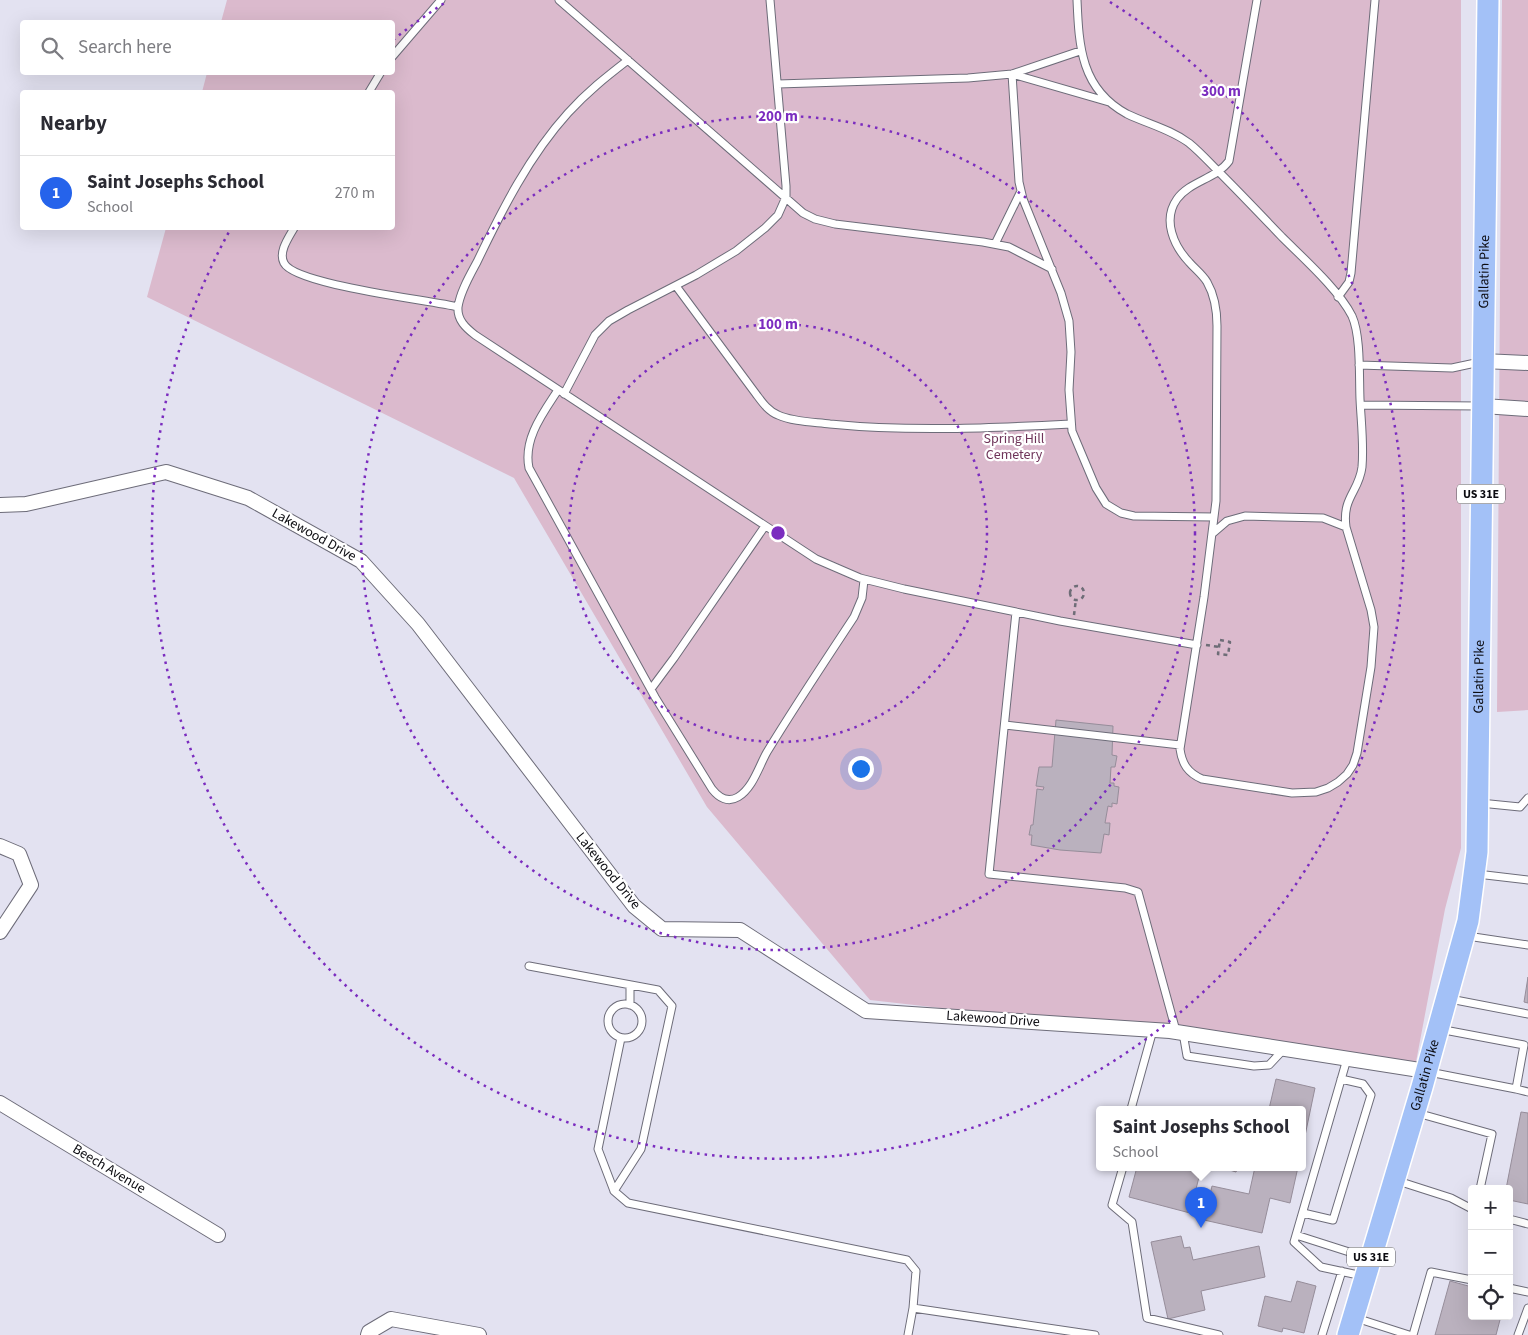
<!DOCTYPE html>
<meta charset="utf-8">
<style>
:root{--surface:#fff;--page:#f2f2f3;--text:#2b2b33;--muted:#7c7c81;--line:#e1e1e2;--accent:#2563eb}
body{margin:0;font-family:"Source Sans 3",sans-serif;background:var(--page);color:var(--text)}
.controls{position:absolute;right:15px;bottom:15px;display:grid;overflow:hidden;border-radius:5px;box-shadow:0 5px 20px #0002}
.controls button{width:45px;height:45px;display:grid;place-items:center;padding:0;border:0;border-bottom:1px solid var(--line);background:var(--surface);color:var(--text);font:25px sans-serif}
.you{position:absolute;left:860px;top:768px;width:18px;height:18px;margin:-12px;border:4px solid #fff;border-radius:50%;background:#1a73e8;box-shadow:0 0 0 8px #1a73e833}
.badge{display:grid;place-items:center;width:32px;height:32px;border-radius:50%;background:var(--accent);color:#fff;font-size:16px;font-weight:700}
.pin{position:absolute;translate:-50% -41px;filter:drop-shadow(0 1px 2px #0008)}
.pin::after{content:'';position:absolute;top:26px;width:18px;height:15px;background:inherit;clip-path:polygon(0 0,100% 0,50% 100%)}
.popup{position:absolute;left:1096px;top:1106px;width:210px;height:65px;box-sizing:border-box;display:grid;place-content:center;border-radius:5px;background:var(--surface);filter:drop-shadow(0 1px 4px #0005);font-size:16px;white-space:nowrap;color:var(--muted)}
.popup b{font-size:19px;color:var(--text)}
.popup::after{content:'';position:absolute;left:50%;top:100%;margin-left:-10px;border:10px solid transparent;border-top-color:var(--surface)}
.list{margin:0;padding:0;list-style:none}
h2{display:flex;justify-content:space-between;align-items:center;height:65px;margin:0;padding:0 20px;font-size:21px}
h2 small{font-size:16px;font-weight:400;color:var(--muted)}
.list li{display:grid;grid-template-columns:32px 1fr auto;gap:15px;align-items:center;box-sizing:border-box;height:75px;padding:0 20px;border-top:1px solid var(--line)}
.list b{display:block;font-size:19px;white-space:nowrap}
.list p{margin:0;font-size:16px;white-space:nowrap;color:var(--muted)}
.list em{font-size:16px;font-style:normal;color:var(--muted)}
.icon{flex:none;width:28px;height:28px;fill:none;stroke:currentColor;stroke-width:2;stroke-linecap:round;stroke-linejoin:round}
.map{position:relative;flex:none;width:1528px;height:1335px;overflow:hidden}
.search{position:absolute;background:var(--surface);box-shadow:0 5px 20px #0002;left:20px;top:20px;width:375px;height:55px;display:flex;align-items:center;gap:12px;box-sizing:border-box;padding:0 18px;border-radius:5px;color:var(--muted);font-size:19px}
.panel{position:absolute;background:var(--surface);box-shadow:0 5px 20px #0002;left:20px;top:90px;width:375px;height:140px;border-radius:5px}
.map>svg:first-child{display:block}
.green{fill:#dbbacd}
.building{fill:#bab1be;stroke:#968d9a}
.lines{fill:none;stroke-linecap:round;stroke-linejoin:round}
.service-casing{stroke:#6d6c79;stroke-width:9}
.minor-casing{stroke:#6d6c79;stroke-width:16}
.primary-casing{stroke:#fff;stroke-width:24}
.path{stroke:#6e6d77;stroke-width:2.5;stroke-dasharray:4 4;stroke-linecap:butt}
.service{stroke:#fff;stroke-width:7}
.minor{stroke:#fff;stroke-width:14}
.primary{stroke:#a3c1f7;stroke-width:21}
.ring{fill:none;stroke:#7b2cbf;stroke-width:2.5;stroke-dasharray:2.5 5}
.labels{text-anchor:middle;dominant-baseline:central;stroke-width:4.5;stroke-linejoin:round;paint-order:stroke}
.shield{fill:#fff;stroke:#555558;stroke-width:1}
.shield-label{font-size:12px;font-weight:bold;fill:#0c0c11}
.street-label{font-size:14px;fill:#0c0c11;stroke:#fff}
.park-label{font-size:14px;fill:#6f3459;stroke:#fff}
.centre{fill:#7b2cbf;stroke:#fff;stroke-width:2.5}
.ring-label{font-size:15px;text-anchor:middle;font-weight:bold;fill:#7b2cbf;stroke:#fff;stroke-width:4.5;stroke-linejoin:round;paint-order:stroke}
</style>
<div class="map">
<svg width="1528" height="1335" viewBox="0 0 1528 1335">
<rect width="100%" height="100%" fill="#e3e2f1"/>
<path class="green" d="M227,0H1461V848L1445,909L1416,1062L870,1000L707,807L514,478L147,297L166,228H392V92H202L207,73L392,72V22H221Z
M1502,0H1528V710L1497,712Z"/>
<path class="building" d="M1056,720L1113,726L1112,755L1117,756L1115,767H1111L1110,783H1114V786L1119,787L1117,804L1112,803V807L1108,806L1105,823H1110L1109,835L1104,834L1101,853L1060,850L1031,845L1032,835H1029L1031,825H1033L1037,789L1043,790L1044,787L1036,786L1039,767H1052Z
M1528,977V1003L1524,1002Z
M1276,1079L1315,1088L1302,1150V1109H1269Z
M1521,1112L1528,1113V1204L1509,1200V1189H1506Z
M1137,1167H1176L1200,1173L1190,1213L1129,1197Z
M1224,1167H1238L1236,1172L1223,1168Z
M1255,1167H1298L1290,1203L1270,1198L1262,1233L1204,1220L1212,1186L1249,1194Z
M1181,1236L1184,1248L1190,1247L1193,1260L1259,1246L1265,1277L1201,1291L1205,1310L1168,1319L1151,1242Z
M1297,1281L1316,1286L1304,1333L1283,1328L1282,1332L1258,1326L1265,1296L1291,1302Z
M1450,1281L1472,1287V1316H1501L1496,1335H1435Z"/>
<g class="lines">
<g class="service-casing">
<path id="service" d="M559,0L803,213L815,219L835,224L983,242L1009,247L1052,269
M1077,0C1079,47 1081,89 1127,114C1148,124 1170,129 1189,143C1199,151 1209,162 1219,172C1240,193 1261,215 1282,237C1303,258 1339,290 1352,316C1361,336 1359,376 1360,399C1361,421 1364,444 1362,467C1359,492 1342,497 1346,527L1371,610L1374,627L1371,667L1357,753L1353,765L1347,774L1338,782L1328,788L1316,792L1292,793L1202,779C1188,773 1182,764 1180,749L1204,597L1216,501L1217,326C1217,310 1215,296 1207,282C1202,274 1195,269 1189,262C1174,246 1162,220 1177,199C1190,181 1216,179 1229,161L1257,0
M392,57L441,0
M628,60C606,77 587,92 568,113C529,156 502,210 477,262C470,275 460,292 458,307C457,320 466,328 475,335L816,559L860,578L904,589L1060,621L1197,645
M778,84L968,78L1012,74L1080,51
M369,92L381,72
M1109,102L1012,74L1019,182L1023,199L1061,293L1069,321L1071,352L1069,390L1072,431L1096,488L1106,504L1121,513L1134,516L1214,517
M294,228C289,237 278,252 284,263C295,285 430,300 458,307
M995,244L1021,191
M676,286L756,394C762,402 768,411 778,415C793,422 814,422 830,424C910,432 991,428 1071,424
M1338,297L1349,282L1351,273L1375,0
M1359,365L1452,368L1480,362
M558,390C543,413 523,439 529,468L655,697L712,789C719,798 728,803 738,797C753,788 759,766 767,752C795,706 825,661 854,617L862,598L864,580
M564,394L595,335L609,321L628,310L696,275L736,251L765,228L778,215L786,197V186L770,0
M1361,405L1480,406
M1213,533L1227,521L1245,516L1323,518L1346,527
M1016,612L989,874L1125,888L1138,892L1176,1031
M651,689L674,658L765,526
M1005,725L1180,745
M1480,803L1520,807L1528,798
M1477,874L1528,880
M1467,936L1528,945
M529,966L658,990L672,1006L641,1149L614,1191L628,1203L907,1260L916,1271L913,1308
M1450,999L1528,1014
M608 1021a17 17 0 1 1 34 0a17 17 0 1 1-34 0Z
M630,1005V985
M1183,1033L1187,1056L1254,1066L1269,1065L1284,1049
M1347,1059L1294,1242L1321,1267L1363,1276
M1429,1072L1516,1089L1524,1045L1439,1029
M1516,1089L1528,1092
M1131,1109L1153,1030
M1417,1113L1492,1134L1480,1189
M1123,1167L1112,1205L1132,1222L1147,1318L1219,1335
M1398,1181L1451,1198L1472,1209
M614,1191L598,1149L621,1038
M1303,1213L1333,1220L1371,1095L1363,1084L1341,1079
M1509,1219L1528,1224
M1296,1235L1368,1258
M1509,1288L1528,1292
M1356,1318L1409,1335
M908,1335L913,1308L1095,1335
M1322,1335L1342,1271
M1413,1335L1431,1272L1472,1280
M1518,1335L1528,1308"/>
</g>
<g class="minor-casing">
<path id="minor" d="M1483,361L1528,363
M1483,406L1528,409
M0,505L26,504L166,472L248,498L361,561L418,624L634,906L662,929L740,930L866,1011L1170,1031L1426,1071
M0,846L19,854L31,885L0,932
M0,1103L218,1235
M368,1335L369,1332L391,1319L479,1335"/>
</g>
<g class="primary-casing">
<g id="primary">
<path id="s1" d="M1348,1335L1422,1087L1468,921L1477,852L1488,0"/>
</g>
</g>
<path class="path" d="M1070 593a7 7 0 1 1 14 0a7 7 0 1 1-14 0Z
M1074,615L1076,599
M1220,640L1230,642L1228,655L1218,654Z
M1206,645L1219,647"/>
<use href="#service" class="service"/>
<use href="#minor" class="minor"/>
<use href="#primary" class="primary"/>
</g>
<g class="ring">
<circle cx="778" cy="533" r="209"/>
<circle cx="778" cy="533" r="417"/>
<path d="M393 40A626 626 0 0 1 446 2M1110 2A626 626 0 1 1 230 230"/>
</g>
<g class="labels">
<g class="shield">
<rect x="1457" y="484.5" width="48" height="19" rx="4"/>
<rect x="1347" y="1247.5" width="48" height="19" rx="4"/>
</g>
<g class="shield-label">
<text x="1481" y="494">US 31E</text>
<text x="1371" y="1257">US 31E</text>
</g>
<g class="street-label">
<text stroke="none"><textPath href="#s1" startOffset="1081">Gallatin Pike</textPath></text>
<text transform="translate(314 535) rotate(29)">Lakewood Drive</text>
<text stroke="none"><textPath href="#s1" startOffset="676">Gallatin Pike</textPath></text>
<text transform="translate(608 871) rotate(51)">Lakewood Drive</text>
<text transform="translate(993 1019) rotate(4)">Lakewood Drive</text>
<text stroke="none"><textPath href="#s1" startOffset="271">Gallatin Pike</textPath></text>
<text transform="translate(109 1169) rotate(31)">Beech Avenue</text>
</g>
<g class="park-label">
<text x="1014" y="439">Spring Hill<tspan x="1014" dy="16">Cemetery</tspan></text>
</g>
</g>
<circle cx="778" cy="533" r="8" class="centre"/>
<g class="ring-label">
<text x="1221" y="96">300 m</text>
<text x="778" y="121">200 m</text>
<text x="778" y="329">100 m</text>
</g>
</svg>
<div class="controls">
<button>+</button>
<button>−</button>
<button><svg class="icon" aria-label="locate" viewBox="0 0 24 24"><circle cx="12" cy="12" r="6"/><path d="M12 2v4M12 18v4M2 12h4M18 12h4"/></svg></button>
</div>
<div class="you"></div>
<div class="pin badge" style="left:1201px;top:1228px">1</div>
<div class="popup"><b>Saint Josephs School</b>School</div>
<div class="search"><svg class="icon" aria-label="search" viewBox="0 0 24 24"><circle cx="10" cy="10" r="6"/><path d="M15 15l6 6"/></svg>Search here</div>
<section class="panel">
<h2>Nearby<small></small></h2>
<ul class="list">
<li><span class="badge">1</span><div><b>Saint Josephs School</b><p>School</p></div><em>270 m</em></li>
</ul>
</section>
</div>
